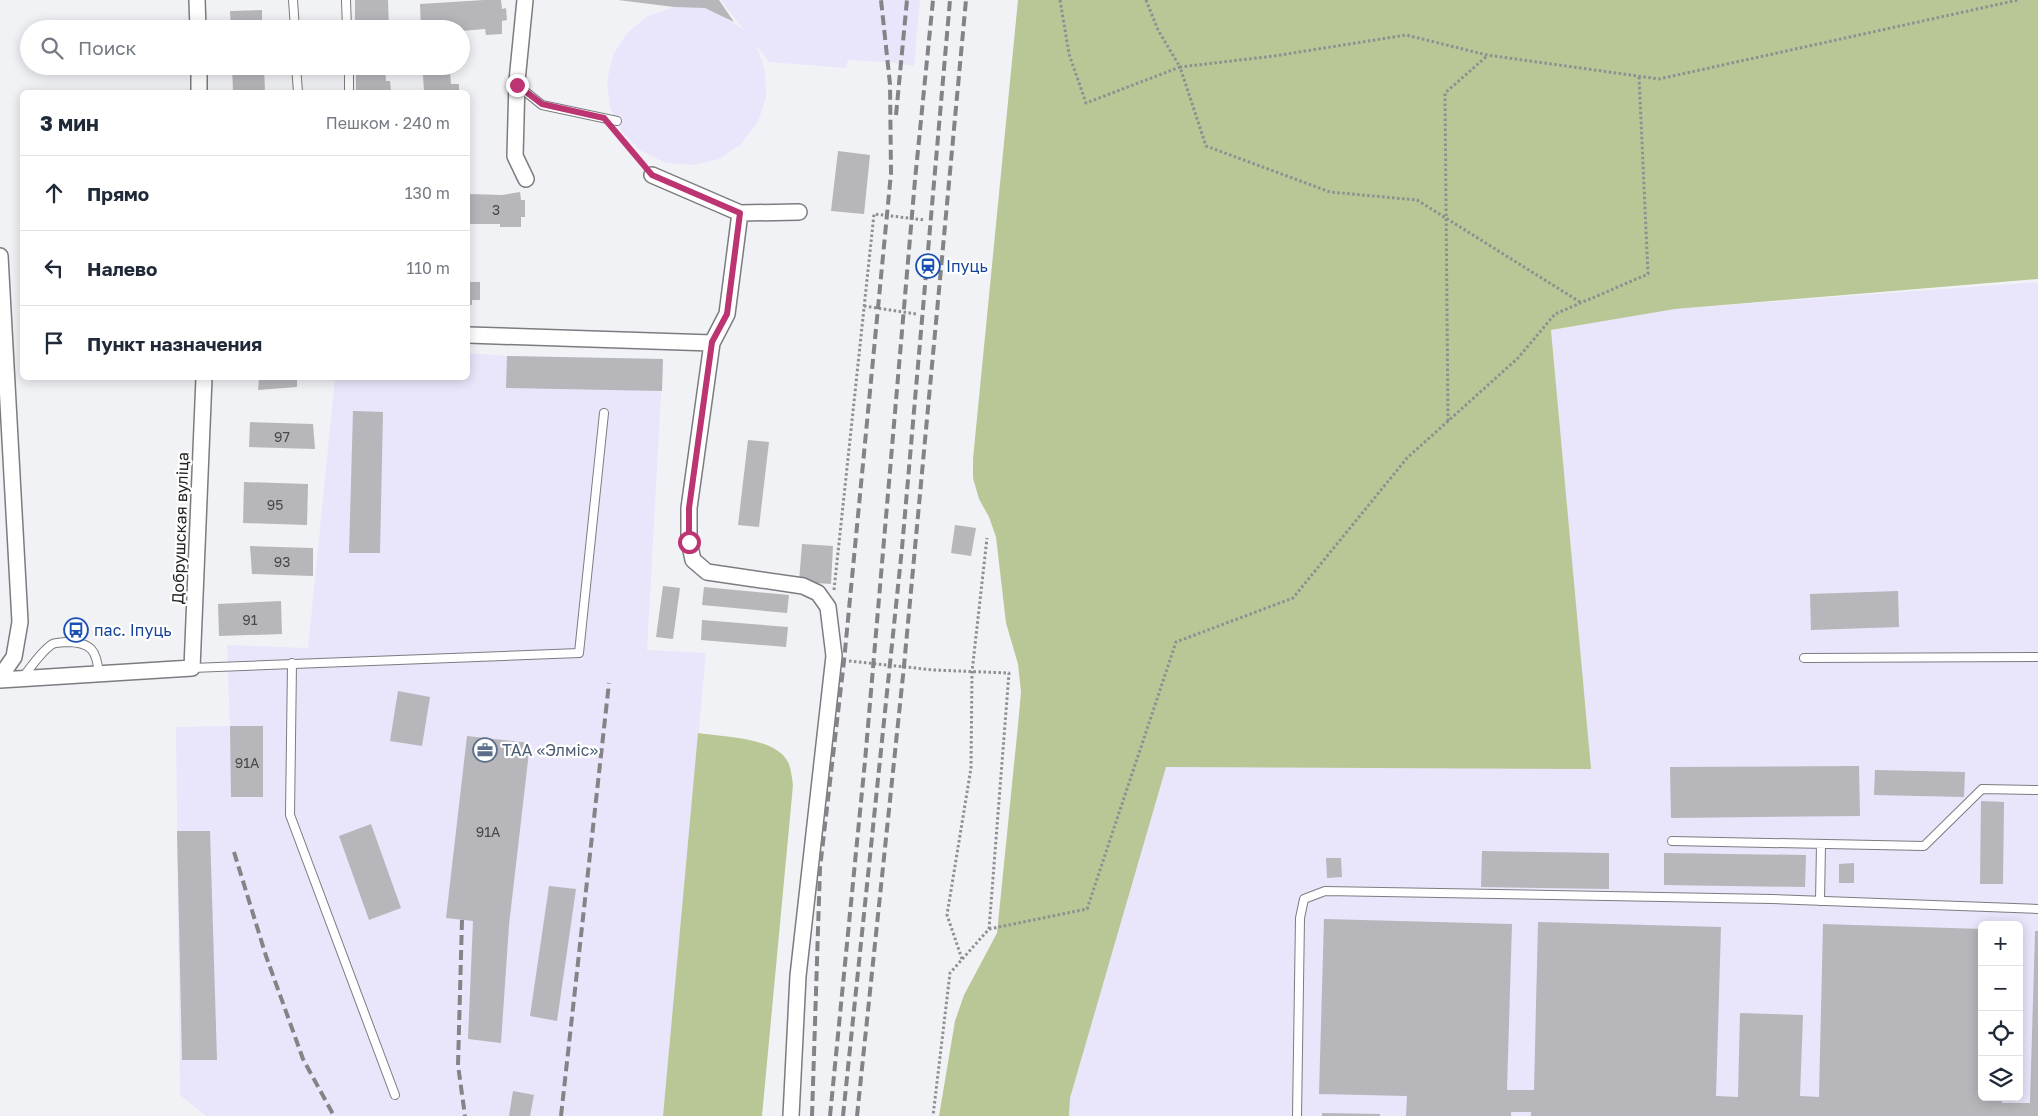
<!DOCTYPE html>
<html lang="ru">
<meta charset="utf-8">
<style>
:root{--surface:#fff;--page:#f2f2f3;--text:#1f2937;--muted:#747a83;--line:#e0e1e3}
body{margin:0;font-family:"Golos Text",sans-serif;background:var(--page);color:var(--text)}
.controls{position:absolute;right:15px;bottom:15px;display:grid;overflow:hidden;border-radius:8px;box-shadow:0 2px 12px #0003}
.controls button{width:45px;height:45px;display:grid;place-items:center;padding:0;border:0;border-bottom:1px solid var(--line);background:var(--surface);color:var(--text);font:25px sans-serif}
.stop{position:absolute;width:15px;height:15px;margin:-11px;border:4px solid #bc3472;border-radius:50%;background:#fff}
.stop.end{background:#bc3472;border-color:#fff;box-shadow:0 1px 5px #0008}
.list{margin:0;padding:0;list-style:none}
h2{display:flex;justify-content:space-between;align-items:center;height:65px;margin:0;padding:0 20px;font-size:21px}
h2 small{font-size:16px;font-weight:400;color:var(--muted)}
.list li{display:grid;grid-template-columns:32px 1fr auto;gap:15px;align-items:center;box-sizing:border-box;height:75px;padding:0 20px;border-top:1px solid var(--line)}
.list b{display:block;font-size:19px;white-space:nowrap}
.list em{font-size:16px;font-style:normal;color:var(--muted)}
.icon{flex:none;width:28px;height:28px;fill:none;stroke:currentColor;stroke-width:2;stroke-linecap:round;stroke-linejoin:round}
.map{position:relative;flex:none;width:2038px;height:1116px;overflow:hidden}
.search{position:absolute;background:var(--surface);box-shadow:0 2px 12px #0003;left:20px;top:20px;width:450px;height:55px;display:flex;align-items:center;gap:12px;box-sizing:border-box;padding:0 18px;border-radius:28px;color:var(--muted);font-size:19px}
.panel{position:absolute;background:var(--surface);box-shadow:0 2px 12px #0003;left:20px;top:90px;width:450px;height:290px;border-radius:8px}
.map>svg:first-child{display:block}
.industrial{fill:#e9e5fb;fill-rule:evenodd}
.green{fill:#b9c797}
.building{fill:#b7b6ba}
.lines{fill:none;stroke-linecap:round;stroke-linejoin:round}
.service-casing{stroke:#7c7c80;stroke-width:10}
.minor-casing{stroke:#7c7c80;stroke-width:18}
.path{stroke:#8e8f91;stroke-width:3;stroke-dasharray:2.5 2.5;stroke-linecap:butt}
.service{stroke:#fff;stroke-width:8}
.minor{stroke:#fff;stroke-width:15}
.rail{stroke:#848487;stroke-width:4;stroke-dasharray:10 5;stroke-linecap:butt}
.route{stroke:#bc3472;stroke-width:6}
.labels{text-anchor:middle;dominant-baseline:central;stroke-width:4.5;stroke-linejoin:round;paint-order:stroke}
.number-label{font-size:14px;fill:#49484a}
.transit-label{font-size:16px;fill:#164399;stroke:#fff;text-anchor:start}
.street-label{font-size:16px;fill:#242425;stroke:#fff}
.service-label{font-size:16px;fill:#4e5e75;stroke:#fff;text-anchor:start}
</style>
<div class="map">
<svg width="2038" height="1116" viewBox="0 0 2038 1116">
<rect width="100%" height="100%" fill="#f1f2f6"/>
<path class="industrial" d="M721,0H920L914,66L888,62L848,60L846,68L769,62L756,45L765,70L766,97L758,122L741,144L719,159L693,165L666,163L641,151L622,132L610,108L607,81L613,55L627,33L648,16L674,7L705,8L720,14L744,30Z
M2038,282V1116H1069L1070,1098L1165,767L1590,768L1551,330L1675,309ZM1982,925H2019V1097H1982Z
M468,353L507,356L663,359L647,650L706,653L663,1116H206L180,1095L176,727L230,726L227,645L308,648L335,378H468Z"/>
<path class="green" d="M1018,0H2038V279L1675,309L1551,330L1591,769L1166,767L1070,1098L1069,1116H939L955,1021L964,995L997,933L1018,725L1021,692L1018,664L1006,623L996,537L989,517L979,499L973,478V459Z
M698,733C724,737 775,737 788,762C791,768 792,778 793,785L762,1116H663Z"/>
<path class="building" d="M355,0H388L389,29H355Z
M484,0H501L502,9L506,8L507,20L502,21V34L486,35L485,29L461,31V29H421L420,4Z
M618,0H719L734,22L705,8L674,7Z
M262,10V29H231L230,11Z
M232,66H264L265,92H233Z
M356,66H385L386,81H390L391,92H356Z
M414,66H444V71H450L451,84H459V91L424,92L423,75H414Z
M838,151L870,155L864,214L831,211Z
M520,192L521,200H525V217H521V227H500V224H468V194L502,195Z
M468,282H480V300H472V305H468Z
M507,356L663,359L662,391L506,388Z
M259,378H297V387L258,390Z
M353,411L383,412L380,553H349Z
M250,422L313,424L315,449L249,447Z
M748,440L769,442L759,527L738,525Z
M244,482L308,484L307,525L243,523Z
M955,525L976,528L971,556L951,553Z
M802,544L833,546L831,584L799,582Z
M250,546L313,548V576L252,574Z
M663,586L680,588L673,639L656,637Z
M704,587L789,595L787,613L702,605Z
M1898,591L1899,627L1811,630L1810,594Z
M281,601L282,634L219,636L218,604Z
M702,620L788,627L786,647L701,640Z
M398,691L430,697L422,746L390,741Z
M230,726H263V797H231Z
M467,736L530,743L509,925L501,1043L468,1039L473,921L446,918Z
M1859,766L1860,816L1671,818L1670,767Z
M1875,770L1965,772L1964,797L1874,795Z
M1981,801L2004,802L2003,884H1980Z
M371,824L401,908L369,920L339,836Z
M177,831H210L217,1060H182Z
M1482,851L1609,853V889L1481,887Z
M1664,853L1806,855L1805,887L1664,885Z
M1326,858H1341L1342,877L1327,878Z
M1854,863V883H1839V864Z
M549,886L576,889L557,1021L530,1016Z
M1324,919L1512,924L1507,1090H1534L1538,922L1721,927L1716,1096L1738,1097L1740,1013L1803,1015L1800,1096L1819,1097L1823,924L1982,929V1097H2003L2002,1103H2030L2035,931H2038V1116H1531V1112H1511V1116H1406L1407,1096L1319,1094Z
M513,1091L534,1095L530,1116H509Z
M1322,1113L1380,1114V1116H1322Z"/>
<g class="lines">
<g class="service-casing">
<path id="service" d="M293,0L295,29
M346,0L347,29
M296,66L298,92
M349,66V92
M517,85L542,105L617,121
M1804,658L2038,657
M292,663L290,815L395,1095
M192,668L579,653L604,413
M23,677C32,666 40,653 51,645C55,642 61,643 66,642C92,642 97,651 99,675
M1672,841L1924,846L1982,789L2038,790
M1820,901L1821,844
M1297,1116L1300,918L1304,899L1325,891L1772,899L2038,909"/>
</g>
<g class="minor-casing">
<path id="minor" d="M197,0L198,29
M525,0L517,81L515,156L526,179
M199,66V92
M652,175L740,213L727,314L712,343L689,508V541L693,560L707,572L803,586L818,593L828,607L834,656L798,976L791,1116
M740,213L799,212
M0,256L20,622L14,657L0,677
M468,335L712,343
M0,680L192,668L204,378"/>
</g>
<path class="path" d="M1060,0L1069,54L1086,103L1180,67L1206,146L1330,192L1417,200L1580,302
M1146,0L1158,30L1180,67L1274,56L1406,35L1487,55L1659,79L2018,0
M615,132L642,164
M864,306L916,314
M1448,421L1445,93L1487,56
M834,590L874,214L925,220
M849,661L934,670L1009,673L989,929L950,973L933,1116
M989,929L1087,909L1176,642L1293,598L1407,458L1518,358L1555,314L1648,274L1639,76
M962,959L947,915L971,768L972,672L987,538"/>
<use href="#service" class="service"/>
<use href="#minor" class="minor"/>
<path class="rail" d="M896,115L907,0
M234,852L266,956L303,1059L334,1116
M462,920L458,1065L465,1116
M561,1116L609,683
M812,1116L820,868L844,661L891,173L890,84L881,0
M830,1116L865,761L915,180L933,0
M843,1116L902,548L950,0
M857,1116L904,666L966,0"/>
</g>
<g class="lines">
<path class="route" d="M517,85L542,104L604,118L652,175L740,213L727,314L712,342L689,508V542"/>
</g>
<defs>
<g id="station-ring" transform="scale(1.25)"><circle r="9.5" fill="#fff" stroke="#1a4fb4" stroke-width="1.5"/><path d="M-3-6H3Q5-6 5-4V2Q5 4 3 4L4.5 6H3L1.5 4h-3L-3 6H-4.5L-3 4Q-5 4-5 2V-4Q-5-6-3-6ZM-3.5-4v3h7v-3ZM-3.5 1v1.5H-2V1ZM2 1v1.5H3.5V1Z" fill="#1a4fb4"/></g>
<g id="bus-ring" transform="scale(1.25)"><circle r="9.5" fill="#fff" stroke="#1a4fb4" stroke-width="1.5"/><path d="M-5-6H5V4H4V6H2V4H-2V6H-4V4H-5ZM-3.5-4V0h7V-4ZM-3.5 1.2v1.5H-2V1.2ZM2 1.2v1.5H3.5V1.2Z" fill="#1a4fb4"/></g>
<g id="office-ring" transform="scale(1.25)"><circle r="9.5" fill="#fff" stroke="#5c6f8a" stroke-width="1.5"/><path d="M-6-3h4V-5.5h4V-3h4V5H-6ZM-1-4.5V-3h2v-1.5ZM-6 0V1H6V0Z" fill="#5c6f8a"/></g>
</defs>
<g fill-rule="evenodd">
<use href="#station-ring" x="928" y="266"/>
<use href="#bus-ring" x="76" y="630"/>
<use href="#office-ring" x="485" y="750"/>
</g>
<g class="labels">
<g class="number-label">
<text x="496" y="209">3</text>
<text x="282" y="436">97</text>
<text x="275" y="504">95</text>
<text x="282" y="561">93</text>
<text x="250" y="619">91</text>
<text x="247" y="762">91А</text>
<text x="488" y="831">91А</text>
</g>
<g class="transit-label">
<text x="946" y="266">Іпуць</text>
<text x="94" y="630">пас. Іпуць</text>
</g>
<g class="street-label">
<text transform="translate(180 528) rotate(-88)">Добрушская вуліца</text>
</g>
<g class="service-label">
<text x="502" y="750">ТАА «Элміс»</text>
</g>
</g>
</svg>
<div class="controls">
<button>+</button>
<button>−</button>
<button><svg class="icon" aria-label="locate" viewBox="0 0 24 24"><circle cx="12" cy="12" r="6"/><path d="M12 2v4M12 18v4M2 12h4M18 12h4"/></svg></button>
<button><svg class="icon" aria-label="layers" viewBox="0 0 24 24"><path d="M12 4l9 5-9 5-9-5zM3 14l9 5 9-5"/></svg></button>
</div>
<div class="stop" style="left:689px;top:542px"></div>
<div class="stop end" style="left:517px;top:85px"></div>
<div class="search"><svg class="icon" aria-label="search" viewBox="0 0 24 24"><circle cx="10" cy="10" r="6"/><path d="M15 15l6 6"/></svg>Поиск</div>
<section class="panel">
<h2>3 мин<small>Пешком · 240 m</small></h2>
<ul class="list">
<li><svg class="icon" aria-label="ahead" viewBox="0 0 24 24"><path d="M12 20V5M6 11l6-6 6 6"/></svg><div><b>Прямо</b></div><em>130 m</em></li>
<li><svg class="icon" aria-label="left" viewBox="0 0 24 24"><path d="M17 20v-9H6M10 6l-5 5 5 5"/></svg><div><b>Налево</b></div><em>110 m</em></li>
<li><svg class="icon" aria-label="arrive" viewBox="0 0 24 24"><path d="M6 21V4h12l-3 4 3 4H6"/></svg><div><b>Пункт назначения</b></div></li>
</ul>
</section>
</div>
